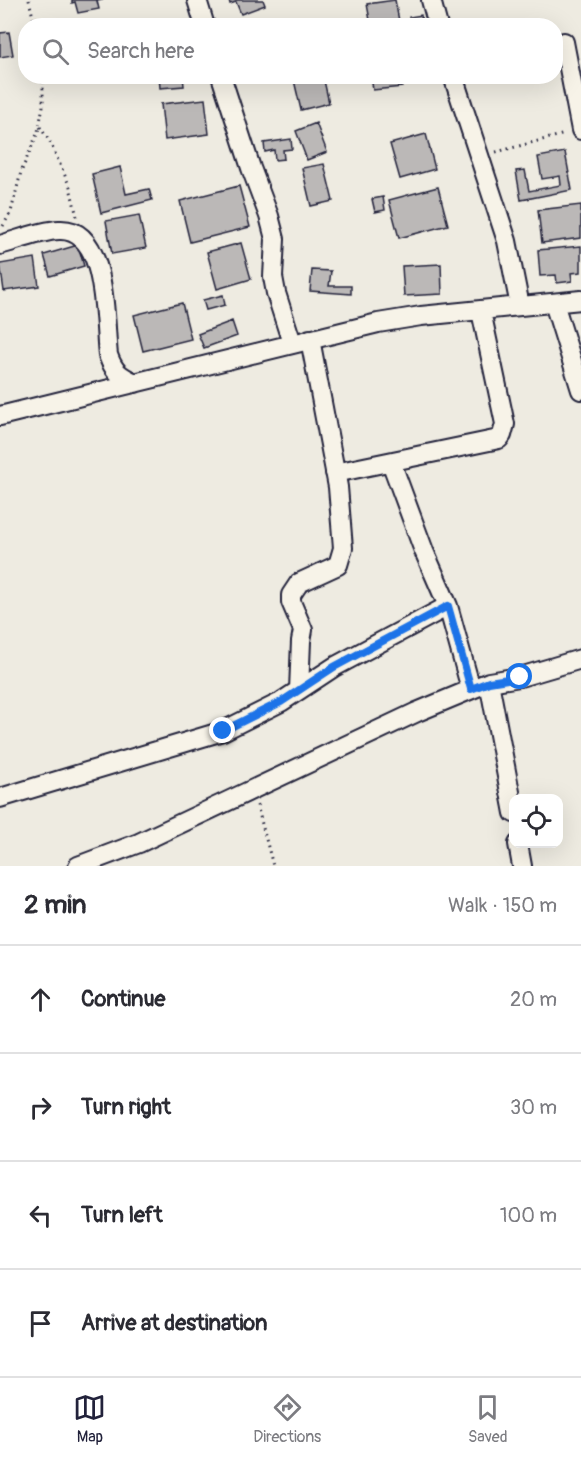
<!DOCTYPE html>
<meta charset="utf-8">
<style>
:root{--surface:#fff;--page:#f2f2f3;--text:#2b2b33;--muted:#7c7c81;--line:#e1e1e2;--accent:#22223b}
body{margin:0;font-family:Pangolin,sans-serif;background:var(--page);color:var(--text)}
.controls{position:absolute;right:18px;bottom:18px;display:grid;overflow:hidden;border-radius:12px;box-shadow:0 6px 24px #0002}
.controls button{width:54px;height:54px;display:grid;place-items:center;padding:0;border:0;border-bottom:2px solid var(--line);background:var(--surface);color:var(--text);font:30px sans-serif}
.stop{position:absolute;width:18px;height:18px;margin:-14px;border:4px solid #1a73e8;border-radius:50%;background:#fff}
.stop.end{background:#1a73e8;border-color:#fff;box-shadow:0 2px 6px #0008}
.list{margin:0;padding:0;list-style:none}
h2{display:flex;justify-content:space-between;align-items:center;height:78px;margin:0;padding:0 24px;font-size:26px}
h2 small{font-size:20px;font-weight:400;color:var(--muted)}
.list li{display:grid;grid-template-columns:39px 1fr auto;gap:18px;align-items:center;box-sizing:border-box;height:108px;padding:0 24px;border-top:2px solid var(--line)}
.list b{display:block;font-size:22px;white-space:nowrap}
.list em{font-size:20px;font-style:normal;color:var(--muted)}
.icon{flex:none;width:33px;height:33px;fill:none;stroke:currentColor;stroke-width:2;stroke-linecap:round;stroke-linejoin:round}
.map{position:relative;flex:none;width:581px;height:866px;overflow:hidden}
.search{position:absolute;background:var(--surface);box-shadow:0 6px 24px #0002;left:18px;right:18px;top:18px;height:66px;display:flex;align-items:center;gap:15px;box-sizing:border-box;padding:0 21px;border-radius:24px;color:var(--muted);font-size:22px}
.sheet{height:510px;background:var(--surface)}
nav{display:flex;justify-content:space-around;align-items:center;box-sizing:border-box;height:84px;border-top:2px solid var(--line);background:var(--surface);font-size:16px;color:var(--muted)}
nav a{display:grid;justify-items:center;gap:3px}
nav .on{color:var(--accent)}
.map>svg:first-child{display:block}
.building{fill:#bbb8b7;stroke:#22223b;stroke-width:1.5}
.lines{fill:none;stroke-linecap:round;stroke-linejoin:round}
.minor-casing{stroke:#22223b;stroke-width:22}
.path{stroke:#22223b;stroke-width:3;stroke-dasharray:1.5 4.5;stroke-linecap:butt}
.minor{stroke:#f7f3e8;stroke-width:18}
.route{stroke:#1a73e8;stroke-width:8}
</style>
<div class="map">
<svg width="581" height="866" viewBox="0 0 581 866">
<rect width="100%" height="100%" fill="#eeebe1"/>
<filter id="ink" filterUnits="userSpaceOnUse"><feTurbulence type="fractalNoise" baseFrequency=".0167" numOctaves="2"/><feDisplacementMap in="SourceGraphic" scale="12" xChannelSelector="R" yChannelSelector="G"/><feConvolveMatrix kernelMatrix="1 2 1 2 8 2 1 2 1" color-interpolation-filters="sRGB"/></filter>
<g filter="url(#ink)">
<path class="building" d="M72,0H103L97,1L99,9L78,13L75,2L72,3Z
M229,0H263L265,5L241,14L236,2L230,4Z
M395,0L400,26H371L367,4Z
M421,15L422,24L410,26L409,17Z
M9,32L13,55L0,57V33Z
M159,76H183L184,86L160,88Z
M293,76H323L329,103L301,110Z
M371,76H401L402,87L373,90Z
M205,99L209,134L165,140L161,104Z
M316,123L327,152L307,160L296,131Z
M426,134L435,169L400,179L390,144Z
M291,139L292,149L283,150L284,159L275,160L274,150L265,152L264,143Z
M565,152L572,190L521,200L516,171L525,170L529,191L561,185L560,176L542,179L538,157Z
M324,164L333,201L311,206L302,168Z
M120,167L126,194L149,189L152,200L101,213L92,174Z
M239,186L250,227L190,242L180,201Z
M438,187L448,225L399,238L389,200Z
M383,197L385,210L375,212L372,199Z
M581,205V238L542,243L538,210Z
M139,215L146,248L112,254L106,221Z
M241,243L251,279L217,289L207,252Z
M78,245L84,266L50,276L44,255Z
M581,246V272L571,273L572,281L557,283L556,275L540,276L538,250Z
M35,258L39,286L4,291L0,264Z
M441,264L442,294L404,296L402,266Z
M312,270L331,271L329,286H351V294L310,291Z
M223,295L225,305L206,310L203,300Z
M182,303L191,339L143,351L134,315Z
M232,321L237,336L204,348L198,334Z"/>
<g class="lines">
<g class="minor-casing">
<path id="minor" d="M197,0L205,26
M431,0L438,26
M564,42L581,130
M221,76L251,168L269,216L275,239L273,277L276,293L292,343
M453,76L507,241L520,306
M0,245C18,240 40,231 59,230C108,227 104,321 108,355C114,372 119,375 135,383
M554,303L581,390
M0,416L378,323L421,316L581,300
M391,462L424,551L448,606L471,689
M335,473L499,439L502,435L505,424L481,311
M489,682L514,813
M299,690L301,641L303,630L291,602V595L299,583L338,565L343,548L338,487L310,339
M0,798L223,731L281,702L334,667L448,606
M518,844L522,866
M78,866L139,843L417,712L489,682L520,677L581,659"/>
</g>
<path class="path" d="M29,0L35,26
M40,127L50,142L70,187L77,217
M496,152L565,134
M3,226L11,212L21,172L38,132L43,106V76
M257,805L273,866"/>
<use href="#minor" class="minor"/>
</g>
</g>
<g class="lines" filter="url(#ink)">
<path class="route" d="M223,731L281,702L334,667L448,606L471,689L489,682L520,677"/>
</g>
</svg>
<div class="controls">
<button><svg class="icon" aria-label="locate" viewBox="0 0 24 24"><circle cx="12" cy="12" r="6"/><path d="M12 2v4M12 18v4M2 12h4M18 12h4"/></svg></button>
</div>
<div class="stop" style="left:520px;top:677px"></div>
<div class="stop end" style="left:223px;top:731px"></div>
<div class="search"><svg class="icon" aria-label="search" viewBox="0 0 24 24"><circle cx="10" cy="10" r="6"/><path d="M15 15l6 6"/></svg>Search here</div>
</div>
<section class="sheet">
<h2>2 min<small>Walk · 150 m</small></h2>
<ul class="list">
<li><svg class="icon" aria-label="ahead" viewBox="0 0 24 24"><path d="M12 20V5M6 11l6-6 6 6"/></svg><div><b>Continue</b></div><em>20 m</em></li>
<li><svg class="icon" aria-label="right" viewBox="0 0 24 24"><path d="M7 20v-9h11M14 6l5 5-5 5"/></svg><div><b>Turn right</b></div><em>30 m</em></li>
<li><svg class="icon" aria-label="left" viewBox="0 0 24 24"><path d="M17 20v-9H6M10 6l-5 5 5 5"/></svg><div><b>Turn left</b></div><em>100 m</em></li>
<li><svg class="icon" aria-label="arrive" viewBox="0 0 24 24"><path d="M6 21V4h12l-3 4 3 4H6"/></svg><div><b>Arrive at destination</b></div></li>
</ul>
</section>
<nav>
<a class="on"><svg class="icon" aria-label="map" viewBox="0 0 24 24"><path d="M3 6l6-2 6 2 6-2v14l-6 2-6-2-6 2zM9 4v14M15 6v14"/></svg>Map</a>
<a><svg class="icon" aria-label="directions" viewBox="0 0 24 24"><path d="M12 3l9 9-9 9-9-9zM9 14v-3h6M13 9l2 2-2 2"/></svg>Directions</a>
<a><svg class="icon" aria-label="saved" viewBox="0 0 24 24"><path d="M7 4h10v16l-5-4-5 4z"/></svg>Saved</a>
</nav>
